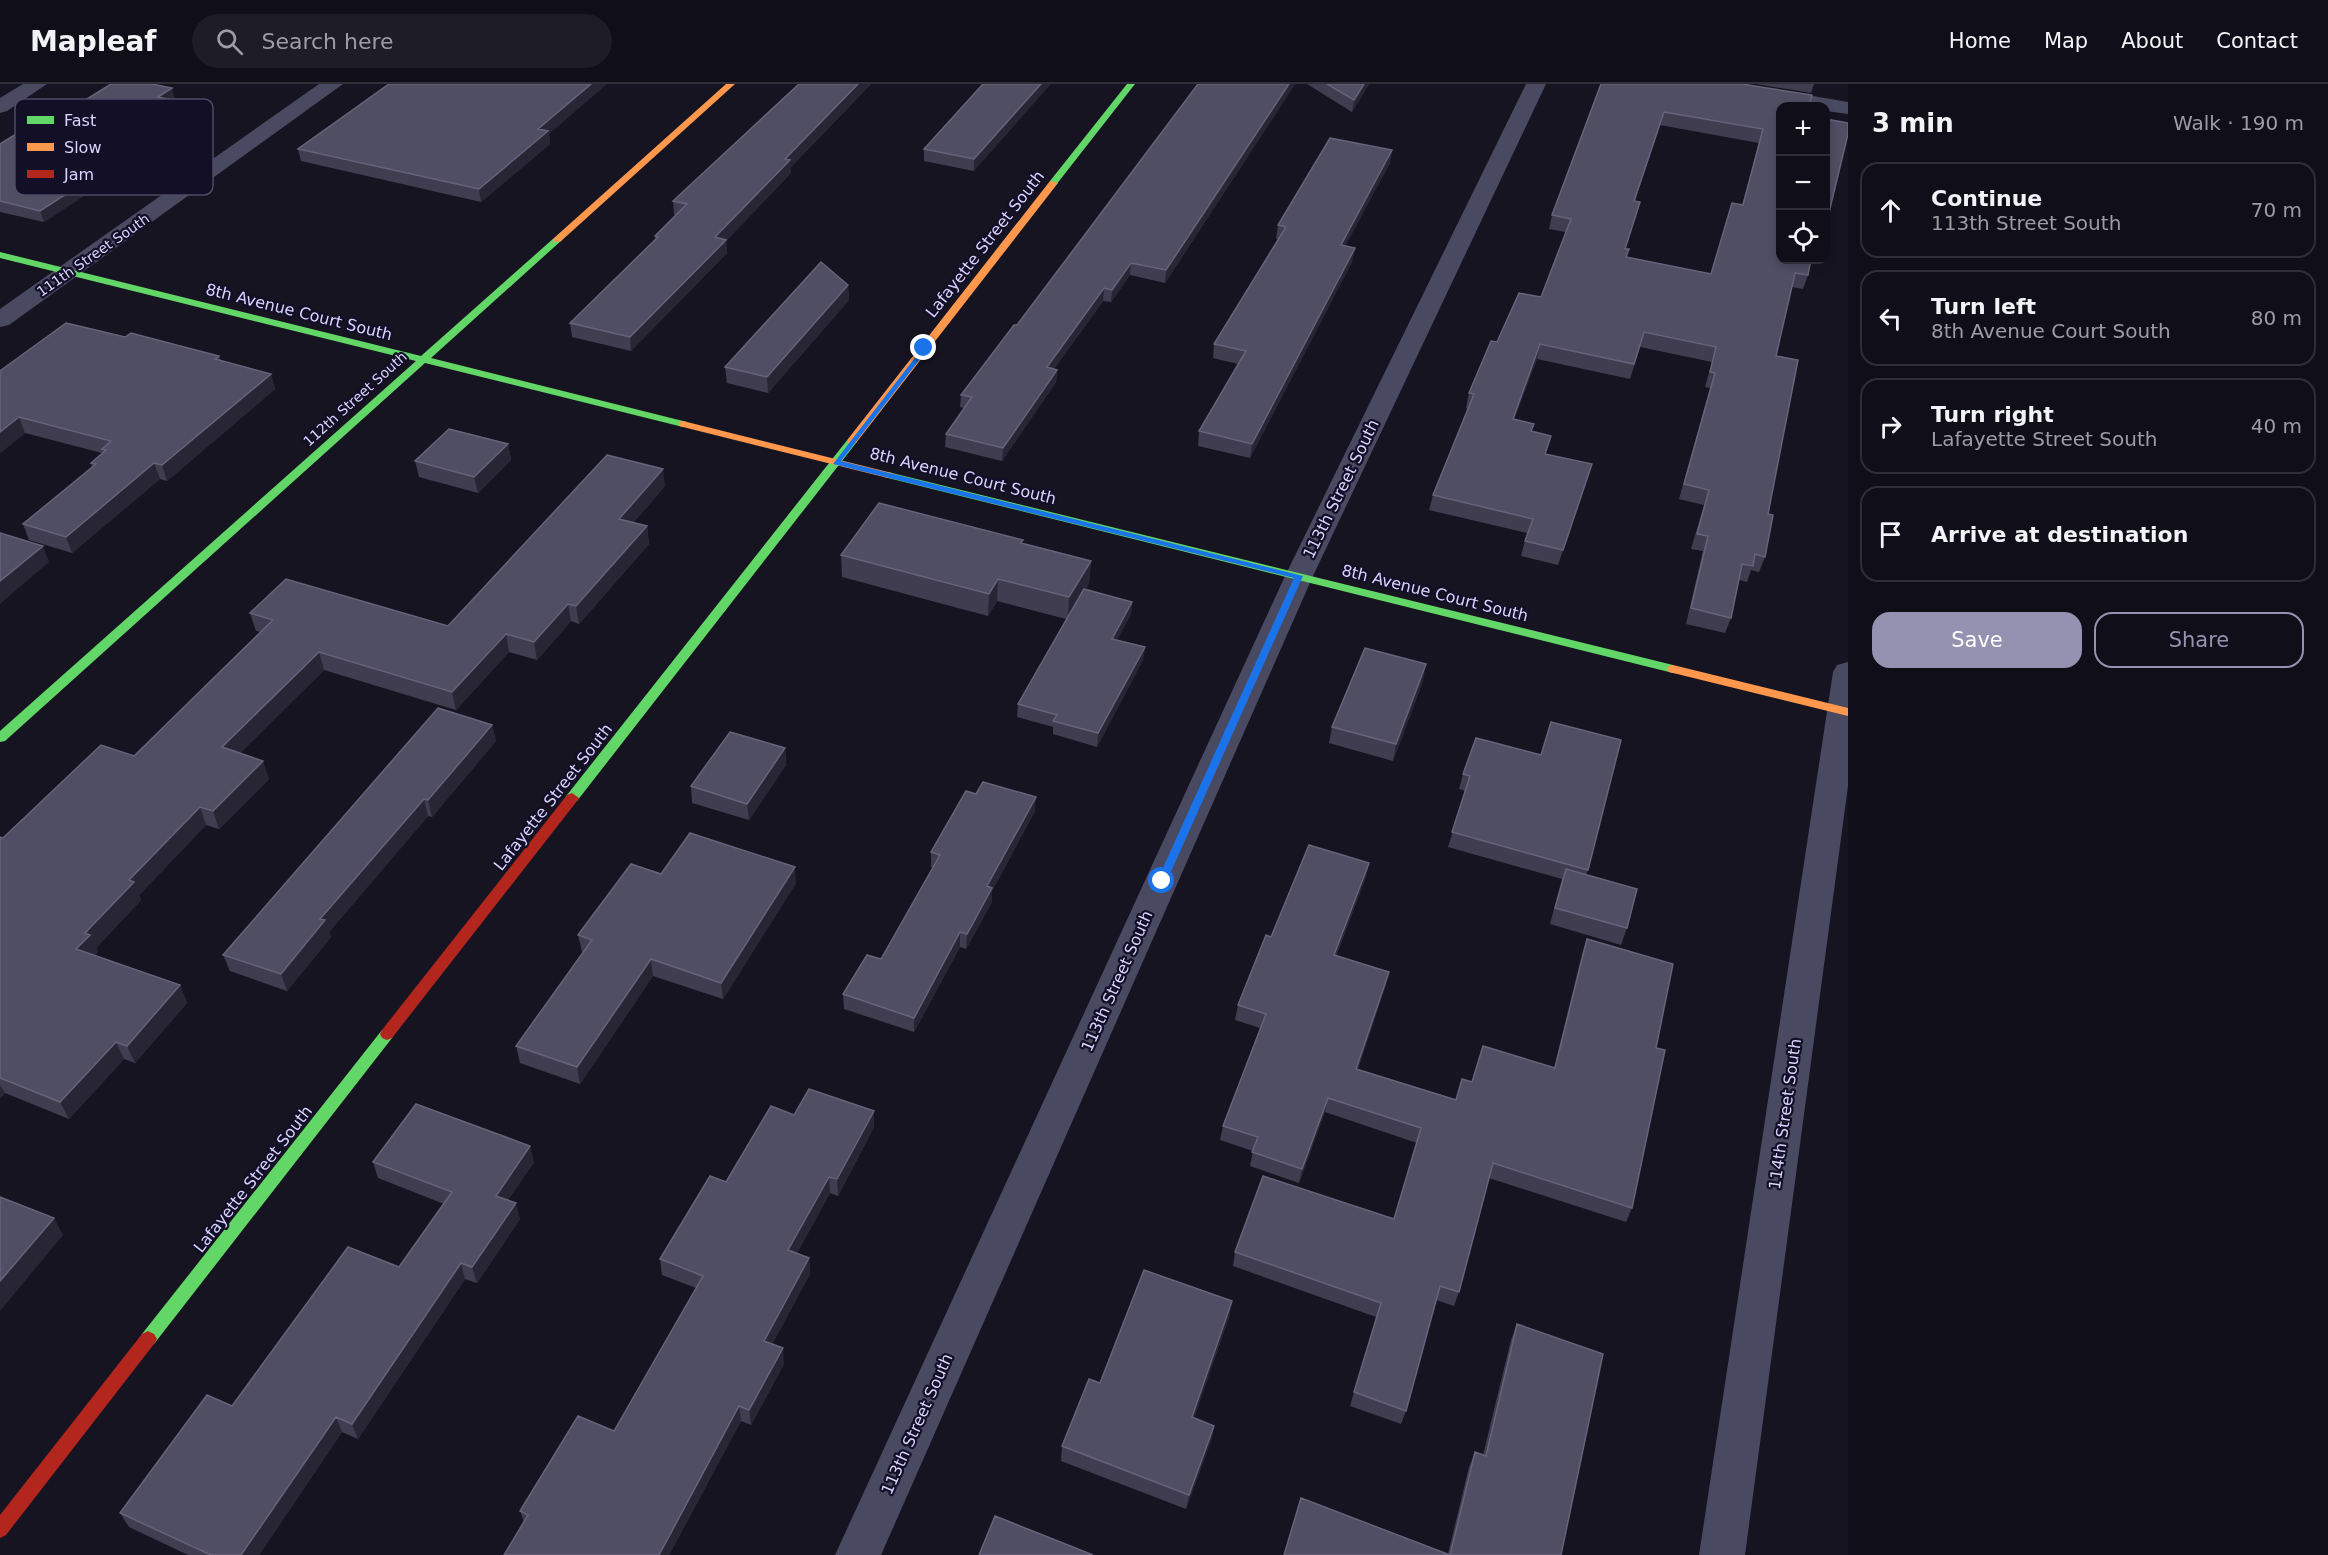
<!DOCTYPE html>
<meta charset="utf-8">
<style>
:root{--surface:#100f19;--page:#1e1d26;--text:#f1f3f6;--muted:#9c9ca2;--line:#302f38;--accent:#9591b1}
body{margin:0;font-family:"DejaVu Sans",sans-serif;background:var(--page);color:var(--text)}
.controls{position:absolute;right:18px;top:18px;display:grid;overflow:hidden;border-radius:12px;box-shadow:0 3px 9px #0003}
.controls button{width:54px;height:54px;display:grid;place-items:center;padding:0;border:0;border-bottom:2px solid var(--line);background:var(--surface);color:var(--text);font:30px sans-serif}
.stop{position:absolute;width:18px;height:18px;margin:-14px;border:4px solid #1a73e8;border-radius:50%;background:#fff}
.stop.end{background:#1a73e8;border-color:#fff;box-shadow:0 2px 6px #0008}
.list{margin:0;padding:0;list-style:none}
h2{display:flex;justify-content:space-between;align-items:center;height:78px;margin:0;padding:0 24px;font-size:26px}
h2 small{font-size:20px;font-weight:400;color:var(--muted)}
.list li{display:grid;grid-template-columns:39px 1fr auto;gap:18px;align-items:center;box-sizing:border-box;height:96px;margin:0 12px 12px;padding:0 12px;border:2px solid var(--line);border-radius:18px}
.list b{display:block;font-size:22px;white-space:nowrap}
.list p{margin:0;font-size:20px;white-space:nowrap;color:var(--muted)}
.list em{font-size:20px;font-style:normal;color:var(--muted)}
.actions{display:flex;gap:12px;padding:18px 24px}
.actions a{flex:1;padding:14px 0;border:2px solid var(--accent);border-radius:18px;text-align:center;font-size:21px;color:var(--accent)}
.actions .main{background:var(--accent);color:#fff}
.icon{flex:none;width:33px;height:33px;fill:none;stroke:currentColor;stroke-width:2;stroke-linecap:round;stroke-linejoin:round}
.map{position:relative;flex:none;width:1848px;height:1471px;overflow:hidden}
header{display:flex;align-items:center;gap:36px;box-sizing:border-box;height:84px;padding:0 30px;background:var(--surface);border-bottom:2px solid var(--line)}
header strong{font-size:28px}
nav{display:flex;gap:33px;margin-inline-start:auto;font-size:21px}
.search{width:420px;height:54px;background:var(--page);display:flex;align-items:center;gap:15px;box-sizing:border-box;padding:0 21px;border-radius:33px;color:var(--muted);font-size:22px}
main{display:flex}
aside{flex:1;background:var(--surface)}
.map>svg:first-child{display:block}
.lines{fill:none;stroke-linecap:round;stroke-linejoin:round}
.street{fill:#4a4962;fill-rule:evenodd}
.fast{fill:#63d668;fill-rule:evenodd}
.slow{fill:#ff974d;fill-rule:evenodd}
.jam{fill:#b3261e;fill-rule:evenodd}
.wall{fill:#403d50;fill-rule:evenodd}
.shaded-wall{fill:#282635}
.building{fill:#504e63;stroke:#66637b;stroke-width:1.5;fill-rule:evenodd}
.route{fill:#1a73e8}
.labels{text-anchor:middle;dominant-baseline:central;stroke-width:4.5;stroke-linejoin:round;paint-order:stroke}
.far-street-label{font-size:14px;fill:#d9d4ff;stroke:#130f26}
.street-label{font-size:16px;fill:#d9d4ff;stroke:#130f26}
.key{fill:#130f26;stroke:#4e4a67;stroke-width:1.5}
.key-label{font-size:16px;fill:#d9d4ff}
</style>
<header>
<strong>Mapleaf</strong>
<div class="search"><svg class="icon" aria-label="search" viewBox="0 0 24 24"><circle cx="10" cy="10" r="6"/><path d="M15 15l6 6"/></svg>Search here</div>
<nav><a>Home</a><a>Map</a><a>About</a><a>Contact</a></nav>
</header>
<main>
<div class="map">
<svg width="1848" height="1471" viewBox="0 0 1848 1471">
<rect width="100%" height="100%" fill="#161421"/>
<g class="lines">
<path class="street" d="M23,0H47L7,27L0,29V14Z
M319,0H343L9,241L0,243V225Z
M1526,0H1546L1313,492L881,1471H835L1285,492Z
M1696,0H1743L1848,18V30L1826,27V22H1802L1706,6L1699,4Z
M1848,578V702L1745,1471H1699L1833,588L1837,581Z"/>
<path class="fast" d="M1127,0H1135L1056,101H1050V97Z
M554,154L562,156L431,274L687,338V342L683,343L425,279L5,657L0,658V647L416,277L0,174V168L421,272Z
M852,354L857,357L856,359L577,717H567L565,714L567,711L848,355Z
M888,388L1673,581L1679,585L1673,589L884,393L882,391Z
M387,944L392,946L394,950L392,954L154,1260L148,1263L142,1260L139,1255L142,1250L382,946Z"/>
<path class="slow" d="M726,0H735L560,158H554V154Z
M1050,97L1058,99L856,359H848V355Z
M683,337L892,389L894,391L888,394L679,342V338Z
M1673,581L1848,624V632L1669,588L1667,585L1669,582Z"/>
<path class="jam" d="M572,709L579,714L577,717L392,954L387,956L382,954L380,950L382,946L567,711Z
M148,1247L154,1250L157,1255L154,1260L6,1451L0,1454V1431L142,1250Z"/>
</g>
<path class="wall" d="M799,0H871L790,84L791,89L726,157L727,169L631,267L572,253L570,239L655,156V152L676,131H674L673,117Z
M983,0L974,87L924,77V65Z
M1198,0H1295L1165,199L1130,191L1111,218L1103,217L1054,285L1057,286L1056,298L1002,377L945,363L946,350L964,324L960,323L961,311L1017,241Z
M1307,0H1369L1352,28Z
M1601,0L1809,22L1780,176H1816L1815,179L1811,178L1808,191L1803,205L1792,203L1776,272L1768,430L1765,473L1759,488L1751,486L1747,498L1739,496L1731,534L1725,549L1686,540L1703,467L1691,465L1704,421L1679,415L1710,304L1705,303L1712,278L1640,263L1630,295L1537,275L1514,335L1532,348L1546,370L1587,395L1558,481L1521,472L1527,449L1429,426L1433,411L1468,325L1466,324L1469,309L1497,258L1541,213L1566,148L1549,145L1552,131ZM1660,41L1759,59L1742,121L1711,190L1626,173L1625,165L1636,132L1635,117Z
M1756,0H1814L1811,9Z
M175,15L173,16L211,24L214,35L126,95L114,92L44,138L0,128V60L71,25Z
M549,50L550,60L481,118L301,77L298,65Z
M1392,66L1390,79L1345,162L1355,164L1352,178L1250,374L1198,362L1199,347L1238,280L1213,274L1214,260L1278,155H1276L1278,141Z
M848,201L849,216L768,309L727,299L725,283Z
M125,253L219,272L221,277L271,290L275,305L167,397L160,395L72,469L29,456L23,440L92,383L91,379L102,369L25,349L0,369V287Z
M508,360L511,376L478,409L419,393L415,377Z
M665,402L633,439L647,442L649,460L579,540L571,537L537,576L509,568L456,626L324,586L240,669L269,695L219,745L206,741L139,811L141,816L96,864L98,868L95,871L180,901L187,919L135,979L124,975L69,1035L5,1009L0,1014V753L3,754L134,672L261,548L256,547L250,529L448,542Z
M1023,460L1091,477L1089,499L1086,505L1132,518L1131,530L1117,556L1145,563L1143,576L1097,663L1053,650V643L1017,633L1018,620L1066,535L997,517L988,532L842,493L841,471Z
M1423,597L1393,677L1329,659L1332,643Z
M492,641L496,657L432,733L428,732L329,848L331,853L287,907L230,887L223,871Z
M1476,654L1588,786L1586,791L1627,844L1621,861L1550,840L1562,795L1448,763L1465,707L1459,705L1463,690Z
M785,664L786,681L749,736L692,719L691,702Z
M1035,727L992,807V818L966,865L960,863L914,948L844,925L843,910L881,875L933,784L931,783V768Z
M1369,779L1366,793L1336,872L1389,888L1385,903L1358,985L1455,1015L1471,998L1554,984L1582,870L1587,855L1656,964L1632,1124L1626,1138L1489,1094L1459,1208L1454,1222L1436,1216L1406,1327L1401,1340L1350,1322L1376,1233L1233,1182L1235,1168L1394,1135L1417,1059L1325,1028L1299,1099L1250,1082L1253,1067L1220,1056L1223,1042L1260,944L1235,936L1238,921L1271,853Z
M661,790L796,799L723,915L653,892L580,1000L520,979L516,962L583,868H582L578,851Z
M874,1027V1043L838,1112L830,1109L797,1169L809,1174L810,1190L772,1260L784,1280L751,1341L741,1337L669,1471H504L524,1438L520,1427L614,1347L696,1204L662,1191L660,1175L726,1098L794,1031Z
M373,1078H534L508,1116L520,1135L477,1199L465,1195L358,1355L342,1348L259,1471H188L129,1443L120,1429L232,1322L399,1183L444,1120L378,1094Z
M1229,1233L1194,1334L1214,1342L1211,1357L1186,1425L1061,1377L1062,1362L1100,1299Z
M1517,1240L1561,1471H1284L1448,1470L1469,1383L1475,1368L1483,1371L1511,1256Z"/>
<path class="shaded-wall" d="M591,0H607L549,50L550,60L481,118L479,105L538,45Z
M858,0H871L790,84L791,89L726,157L727,169L631,267L630,253L715,153L785,75Z
M1041,0H1051L974,87V75Z
M1289,0H1295L1165,199L1166,186Z
M1364,0H1369L1352,28L1354,16Z
M172,4L175,15L161,24L158,13Z
M211,24L214,35L126,95L122,84Z
M1664,28L1660,41L1630,131L1634,117Z
M1392,66L1390,79L1338,175L1341,161Z
M111,81L114,92L44,138L40,127Z
M1355,164L1352,178L1250,374L1252,360Z
M1131,179L1130,191L1111,218L1112,206Z
M848,201L849,216L768,309L767,293Z
M1104,204L1103,217L1046,296L1047,283Z
M1540,260L1537,275L1509,350L1513,335Z
M1057,286L1056,298L1002,377L1003,364Z
M271,290L275,305L167,397L162,381Z
M19,333L25,349L0,369V348Z
M508,360L511,376L478,409L474,393Z
M154,379L160,395L72,469L66,453Z
M663,385L665,402L622,452L619,435Z
M647,442L649,460L579,540L576,522Z
M43,462L49,478L0,520V497Z
M1091,477L1089,499L1068,536L1069,513Z
M998,495L997,517L988,532L989,510Z
M1132,518L1131,530L1111,568L1112,555Z
M568,520L571,537L537,576L534,558Z
M506,550L509,568L456,626L452,608Z
M1145,563L1143,576L1097,663L1098,649Z
M319,568L324,586L228,681L222,663Z
M1426,580L1423,597L1393,677L1396,660Z
M492,641L496,657L432,733L428,716Z
M785,664L786,681L749,736L747,720Z
M263,677L269,695L219,745L213,727Z
M1036,713L1035,727L992,807V818L966,865L967,850L987,802Z
M424,715L428,732L329,848L331,853L287,907L281,890L320,835Z
M200,723L206,741L139,811L141,816L96,864L98,868L84,883L76,865L85,849L129,796Z
M1369,779L1366,793L1330,886L1334,871Z
M795,783L796,799L723,915L721,899Z
M960,848V863L914,948V934Z
M651,875L653,892L580,1000L577,983Z
M1389,888L1385,903L1353,999L1356,985Z
M180,901L187,919L135,979L127,962Z
M116,958L124,975L69,1035L60,1018Z
M0,1001L5,1009L0,1014Z
M1328,1014L1325,1028L1299,1099L1302,1085Z
M874,1027V1043L838,1112L837,1095Z
M530,1062L534,1078L500,1128L496,1112Z
M829,1093L830,1109L790,1182L788,1166Z
M516,1119L520,1135L477,1199L472,1183Z
M54,1134L63,1151L0,1227V1197Z
M809,1174L810,1190L766,1272L764,1257Z
M461,1179L465,1195L358,1355L352,1340Z
M1232,1217L1229,1233L1189,1348L1192,1333Z
M783,1264L784,1280L751,1341L749,1326Z
M739,1322L741,1337L669,1471H659Z
M336,1333L342,1348L259,1471H241Z
M1214,1342L1211,1357L1186,1425L1189,1411Z"/>
<path class="building" d="M111,0H152L172,4L158,13L211,24L122,84L111,81L40,127L0,117V60L60,23L71,25Z
M389,0H591L538,45L548,47L479,105L298,65Z
M799,0H858L785,75L790,76L715,153L726,156L630,253L570,239L658,153L655,152L687,120L673,117Z
M983,0H1041L974,75L924,65Z
M1198,0H1289L1166,186L1131,179L1112,206L1104,204L1047,283L1057,286L1003,364L946,350L972,313L961,311L1014,241H1017Z
M1327,0H1364L1354,16Z
M1601,0H1742L1812,11L1809,22H1780V176H1811L1808,191L1795,189L1776,272L1798,276L1768,430L1773,431L1765,473L1755,470L1753,482L1742,480L1731,534L1691,524L1708,452L1697,450L1709,406L1684,400L1715,289L1710,288L1716,263L1644,248L1634,280L1540,260L1513,335L1534,340L1531,347L1551,352L1545,370L1592,380L1563,466L1525,457L1533,435L1433,411L1474,310L1469,309L1491,257L1497,258L1519,209L1541,213L1571,135L1552,131ZM1664,28L1763,45L1743,121L1732,119L1711,190L1626,173L1629,165H1625L1640,118L1634,117Z
M1826,35L1848,39V50L1826,141Z
M1330,54L1392,66L1341,161L1355,164L1252,360L1199,347L1246,267L1214,260L1286,143L1278,141Z
M821,178L848,201L767,293L725,283Z
M66,239L125,253L131,249L219,272L215,275L271,290L162,381L154,379L66,453L23,440L96,380L91,379L106,366L102,365L111,357L19,333L0,348V287Z
M449,345L508,360L474,393L415,377Z
M607,371L663,385L619,435L647,442L576,522L568,520L534,558L506,550L452,608L319,568L222,663L263,677L213,727L200,723L129,796L134,798L85,849L90,851L76,865L180,901L127,962L116,958L60,1018L0,994V753L3,754L101,661L134,672L273,536L250,529L286,495L448,542Z
M879,419L1023,456L1021,459L1091,477L1069,513L998,495L989,510L841,471Z
M0,449L43,462L0,497Z
M1084,505L1132,518L1112,555L1145,563L1098,649L1053,637L1057,631L1018,620Z
M1365,564L1426,580L1396,660L1332,643Z
M438,624L492,641L428,716L424,715L320,835L325,836L281,890L223,871Z
M1551,638L1621,656L1588,786L1452,748L1470,692L1463,690L1476,654L1541,671Z
M730,648L785,664L747,720L691,702Z
M983,698L1036,713L987,802L992,804L967,850L960,848L914,934L843,910L867,871L881,875L940,771L931,768L966,707L976,710Z
M690,749L795,783L721,899L651,875L577,983L516,962L592,856L578,851L631,780L661,790Z
M1309,761L1369,779L1334,871L1389,888L1356,985L1456,1016L1462,995L1472,998L1483,962L1555,984L1587,855L1673,880L1656,964L1665,966L1632,1124L1493,1079L1459,1208L1440,1202L1406,1327L1354,1308L1381,1219L1235,1168L1263,1092L1394,1135L1421,1044L1328,1014L1302,1085L1252,1068L1258,1053L1223,1042L1266,930L1238,921L1266,851L1271,853Z
M1566,785L1637,805L1627,844L1555,824Z
M809,1005L874,1027L837,1095L829,1093L788,1166L809,1174L764,1257L783,1264L749,1326L739,1322L659,1471H504L528,1431L520,1427L578,1332L614,1347L703,1192L660,1175L710,1092L726,1098L771,1022L794,1031Z
M416,1020L530,1062L496,1112L516,1119L472,1183L461,1179L352,1340L336,1333L241,1471H211L120,1429L207,1311L232,1322L348,1163L399,1183L452,1108L373,1078Z
M0,1113L54,1134L0,1197Z
M1144,1186L1232,1217L1192,1333L1214,1342L1189,1411L1062,1362L1089,1295L1100,1299Z
M1517,1240L1603,1270L1561,1471H1450L1475,1368L1486,1372Z
M1301,1414L1450,1471H1284Z
M995,1432L1093,1471H979Z"/>
<path class="route" d="M924,262L927,266L841,377L1303,492L1166,799L1157,797L1294,494L833,380Z"/>
<g class="labels">
<g class="far-street-label">
<text transform="translate(93 171) rotate(-35)">111th Street South</text>
<text transform="translate(355 315) rotate(-42)">112th Street South</text>
</g>
<g class="street-label">
<text transform="translate(985 160) rotate(-52)">Lafayette Street South</text>
<text transform="translate(299 228) rotate(14)">8th Avenue Court South</text>
<text transform="translate(963 392) rotate(14)">8th Avenue Court South</text>
<text transform="translate(1341 405) rotate(-64)">113th Street South</text>
<text transform="translate(1435 509) rotate(14)">8th Avenue Court South</text>
<text transform="translate(553 713) rotate(-52)">Lafayette Street South</text>
<text transform="translate(1117 897) rotate(-66)">113th Street South</text>
<text transform="translate(1785 1030) rotate(-82)">114th Street South</text>
<text transform="translate(253 1095) rotate(-52)">Lafayette Street South</text>
<text transform="translate(917 1340) rotate(-66)">113th Street South</text>
</g>
</g>
<rect x="15" y="15" width="198" height="96" rx="9" class="key"/>
<rect x="27" y="32" width="27" height="8" fill="#63d668"/>
<rect x="27" y="59" width="27" height="8" fill="#ff974d"/>
<rect x="27" y="86" width="27" height="8" fill="#b3261e"/>
<g class="key-label">
<text x="64" y="42">Fast</text>
<text x="64" y="69">Slow</text>
<text x="64" y="96">Jam</text>
</g>
</svg>
<div class="controls">
<button>+</button>
<button>−</button>
<button><svg class="icon" aria-label="locate" viewBox="0 0 24 24"><circle cx="12" cy="12" r="6"/><path d="M12 2v4M12 18v4M2 12h4M18 12h4"/></svg></button>
</div>
<div class="stop" style="left:1162px;top:797px"></div>
<div class="stop end" style="left:924px;top:264px"></div>
</div>
<aside>
<h2>3 min<small>Walk · 190 m</small></h2>
<ul class="list">
<li><svg class="icon" aria-label="ahead" viewBox="0 0 24 24"><path d="M12 20V5M6 11l6-6 6 6"/></svg><div><b>Continue</b><p>113th Street South</p></div><em>70 m</em></li>
<li><svg class="icon" aria-label="left" viewBox="0 0 24 24"><path d="M17 20v-9H6M10 6l-5 5 5 5"/></svg><div><b>Turn left</b><p>8th Avenue Court South</p></div><em>80 m</em></li>
<li><svg class="icon" aria-label="right" viewBox="0 0 24 24"><path d="M7 20v-9h11M14 6l5 5-5 5"/></svg><div><b>Turn right</b><p>Lafayette Street South</p></div><em>40 m</em></li>
<li><svg class="icon" aria-label="arrive" viewBox="0 0 24 24"><path d="M6 21V4h12l-3 4 3 4H6"/></svg><div><b>Arrive at destination</b></div></li>
</ul>
<div class="actions"><a class="main">Save</a><a>Share</a></div>
</aside>
</main>
